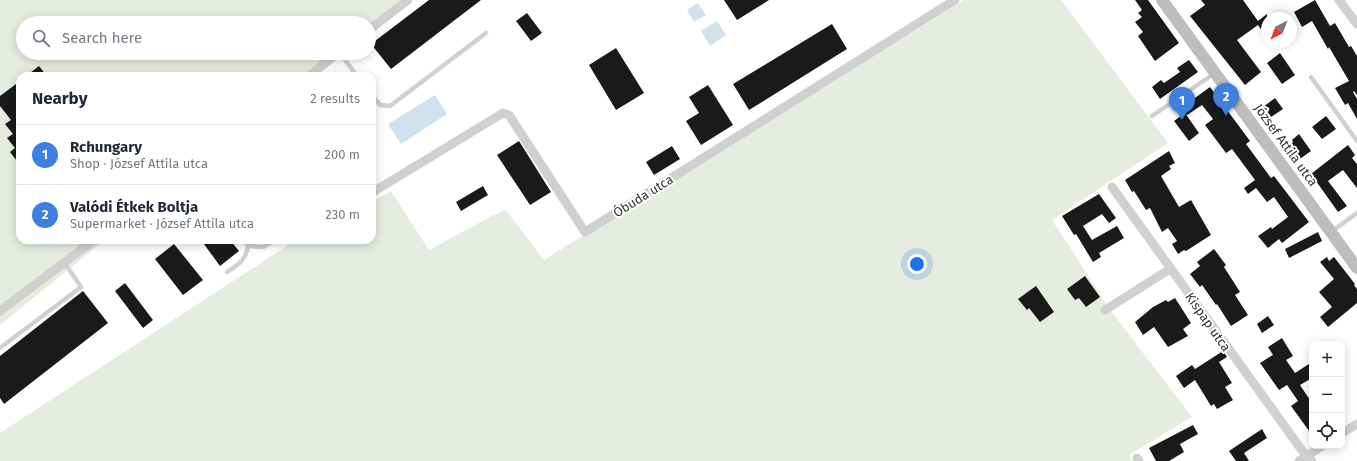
<!DOCTYPE html>
<meta charset="utf-8">
<style>
:root{--surface:#fff;--page:#f6f6f7;--text:#1f2937;--muted:#747a83;--line:#e0e1e3;--accent:#0b8043}
body{margin:0;font-family:"Fira Sans",sans-serif;background:var(--page);color:var(--text)}
.controls{position:absolute;right:12px;bottom:12px;display:grid;overflow:hidden;border-radius:8px;box-shadow:0 2px 10px #0003}
.controls button{width:36px;height:36px;display:grid;place-items:center;padding:0;border:0;border-bottom:1px solid var(--line);background:var(--surface);color:var(--text);font:20px sans-serif}
.compass{position:absolute;left:1261px;top:12px;width:36px;height:36px;border-radius:50%;background:var(--surface);box-shadow:0 2px 10px #0003;rotate:222deg}
.you{position:absolute;left:917px;top:264px;width:14px;height:14px;margin:-10px;border:3px solid #fff;border-radius:50%;background:#1a73e8;box-shadow:0 0 0 6px #1a73e833}
.badge{display:grid;place-items:center;width:26px;height:26px;border-radius:50%;background:var(--accent);color:#fff;font-size:13px;font-weight:700}
.pin{position:absolute;translate:-50% -33px;filter:drop-shadow(0 1px 2px #0008)}
.pin::after{content:'';position:absolute;top:21px;width:14px;height:12px;background:inherit;clip-path:polygon(0 0,100% 0,50% 100%)}
.list{margin:0;padding:0;list-style:none}
h2{display:flex;justify-content:space-between;align-items:center;height:52px;margin:0;padding:0 16px;font-size:17px}
h2 small{font-size:13px;font-weight:400;color:var(--muted)}
.list li{display:grid;grid-template-columns:26px 1fr auto;gap:12px;align-items:center;box-sizing:border-box;height:60px;padding:0 16px;border-top:1px solid var(--line)}
.list b{display:block;font-size:15px;white-space:nowrap}
.list p{margin:0;font-size:13px;white-space:nowrap;color:var(--muted)}
.list em{font-size:13px;font-style:normal;color:var(--muted)}
.icon{flex:none;width:22px;height:22px;fill:none;stroke:currentColor;stroke-width:2;stroke-linecap:round;stroke-linejoin:round}
.map{position:relative;flex:none;width:1357px;height:461px;overflow:hidden}
.search{position:absolute;background:var(--surface);box-shadow:0 2px 10px #0003;left:16px;top:16px;width:360px;height:44px;display:flex;align-items:center;gap:10px;box-sizing:border-box;padding:0 14px;border-radius:22px;color:var(--muted);font-size:15px}
.panel{position:absolute;background:var(--surface);box-shadow:0 2px 10px #0003;left:16px;top:72px;width:360px;height:172px;border-radius:12px}
.map>svg:first-child{display:block}
.green{fill:#e6ecdf}
.water{fill:#cfe2ee}
.building{fill:#1a1a1a}
.lines{fill:none;stroke-linecap:round;stroke-linejoin:round}
.service{stroke:#d0d0d0;stroke-width:4.5}
.minor{stroke:#d0d0d0;stroke-width:9}
.secondary{stroke:#bdbdbd;stroke-width:12}
.labels{text-anchor:middle;dominant-baseline:central;stroke-width:4;stroke-linejoin:round;paint-order:stroke}
.street-label{font-size:13px;fill:#333;stroke:#fff}
</style>
<div class="map">
<svg width="1357" height="461" viewBox="0 0 1357 461">
<rect width="100%" height="100%" fill="#fff"/>
<path class="green" d="M0,0H401L369,26V23H23V53H336L307,76H20V240H105L0,325Z
M963,0H1061L1168,143L1052,220L1111,311L1192,417L1129,455L1133,461H0V433L296,240H372V202L391,191L429,250L505,209L544,260L893,41L909,35Z"/>
<path class="water" d="M698,3L706,15L694,22L687,10Z
M717,21L726,35L710,46L701,31Z
M435,95L447,114L401,144L388,124Z"/>
<path class="building" d="M429,0H481L391,69L371,44Z
M724,0H769L737,20Z
M1135,0H1148L1179,43L1155,61L1138,36L1143,32L1135,22L1142,17L1138,13L1142,10Z
M1201,0H1243L1258,21L1267,14V27L1262,31L1258,25L1237,40L1261,72L1245,85L1190,16L1205,5Z
M1315,0L1330,26L1335,23L1349,47L1351,46L1357,56V95L1354,91L1353,92L1357,99V119L1348,103L1345,105L1335,88L1349,81L1329,47L1328,49L1312,21L1302,27L1294,12Z
M527,13L542,33L531,41L516,21Z
M832,24L847,49L749,110L733,84Z
M616,48L644,93L616,110L589,65Z
M1280,53L1295,75L1282,84L1267,63Z
M1189,60L1198,72L1160,99L1152,87L1161,80L1164,83L1180,72L1177,68Z
M39,66L47,76H26Z
M20,81V165L10,152L15,148L7,138L13,134L5,124L11,120L0,106V96Z
M708,85L733,125L701,145L686,121L699,113L689,97Z
M1210,87L1250,141L1246,144L1271,178L1274,176L1309,222L1282,243L1279,239L1268,248L1258,236L1271,227L1272,229L1288,217L1274,197L1267,202L1256,188L1248,194L1244,188L1255,180L1232,149L1226,153L1205,125L1213,119L1202,105L1187,115L1181,108Z
M1275,98L1283,109L1271,117L1263,107Z
M1185,113L1199,133L1189,141L1174,121Z
M1326,116L1336,129L1322,139L1312,127Z
M1299,134L1311,151L1297,161L1287,147L1293,142L1292,140Z
M519,141L551,192L530,205L497,155Z
M1348,145L1355,155L1352,158L1357,164V188L1343,170L1328,181L1347,206L1338,212L1311,174Z
M672,146L680,159L654,175L646,162Z
M1169,151L1175,163L1169,166L1171,169L1161,176L1179,207L1191,200L1211,235L1186,251L1184,250L1178,254L1172,244L1177,241L1168,228L1162,232L1150,208L1146,210L1134,191L1132,192L1125,180Z
M483,186L488,195L461,211L456,202Z
M1099,194L1116,218L1109,223L1102,214L1083,226L1092,240L1117,226L1124,238L1099,253L1101,257L1093,262L1076,234L1074,235L1062,216Z
M1318,232L1322,241L1289,258L1285,249Z
M201,240H230L239,251L220,266Z
M174,244L203,280L183,295L155,259Z
M1214,249L1226,265L1224,267L1240,292L1235,295L1248,315L1231,326L1217,304L1216,305L1202,285L1200,287L1190,274L1200,266L1197,262Z
M1327,257L1329,261L1334,257L1355,284L1354,285L1357,289V303L1328,327L1320,317L1332,307L1319,292L1334,279L1320,262Z
M1085,276L1100,297L1086,307L1079,298L1075,300L1067,289Z
M125,283L153,320L143,328L115,291Z
M1036,286L1054,312L1040,322L1029,308L1027,310L1018,299Z
M83,291L108,323L4,404L0,398V356Z
M1175,298L1191,323L1183,329L1188,336L1168,347L1154,327L1143,335L1135,322L1153,307L1166,300L1168,302Z
M1268,316L1274,325L1262,333L1257,324Z
M1282,338L1293,356L1286,360L1295,373L1312,362V378L1300,385L1312,403V435L1291,406L1298,401L1287,385L1279,390L1260,363L1273,355L1268,347Z
M1223,351L1227,357L1219,362L1232,383L1225,387L1233,400L1217,409L1214,404L1211,406L1195,380L1184,388L1176,376L1192,365L1195,369Z
M1193,425L1198,434L1180,444L1184,452L1169,461H1156L1149,448Z
M1262,429L1267,438L1244,453L1249,461H1236L1229,451Z"/>
<g class="lines">
<path class="service" d="M340,53L357,76
M1311,77L1357,141
M372,95L380,105L390,106L486,33
M1152,116L1215,73
M1331,232L1357,213
M248,246L263,247L275,240
M227,272C239,264 246,260 248,246L244,240
M0,348L81,287L64,262"/>
<path class="minor" d="M1339,0L1357,24
M369,30L408,0
M309,76L338,53
M1112,187L1301,449L1312,461
M372,190L373,192L503,113L509,115L585,232L955,0
M1105,310L1170,269
M0,311L94,240
M1342,433L1357,424
M1137,458L1139,461
M1299,461L1322,446"/>
<path class="secondary" d="M1162,0L1357,268"/>
</g>
<g class="labels">
<g class="street-label">
<text transform="translate(1286 145) rotate(54)">József Attila utca</text>
<text transform="translate(643 196) rotate(-32)">Óbuda utca</text>
<text transform="translate(1208 322) rotate(55)">Kispap utca</text>
</g>
</g>
</svg>
<div class="controls">
<button>+</button>
<button>−</button>
<button><svg class="icon" aria-label="locate" viewBox="0 0 24 24"><circle cx="12" cy="12" r="6"/><path d="M12 2v4M12 18v4M2 12h4M18 12h4"/></svg></button>
</div>
<svg class="compass" viewBox="-18 -18 36 36"><path d="M0-13l5 13h-10z" fill="#e53935"/><path d="M0 13l5-13h-10z" fill="#747a83"/></svg>
<div class="you"></div>
<div class="pin badge" style="left:1182px;top:120px;background:#3f7fe0">1</div>
<div class="pin badge" style="left:1226px;top:116px;background:#3f7fe0">2</div>
<div class="search"><svg class="icon" aria-label="search" viewBox="0 0 24 24"><circle cx="10" cy="10" r="6"/><path d="M15 15l6 6"/></svg>Search here</div>
<section class="panel">
<h2>Nearby<small>2 results</small></h2>
<ul class="list">
<li><span class="badge" style="background:#3f7fe0">1</span><div><b>Rchungary</b><p>Shop · József Attila utca</p></div><em>200 m</em></li>
<li><span class="badge" style="background:#3f7fe0">2</span><div><b>Valódi Étkek Boltja</b><p>Supermarket · József Attila utca</p></div><em>230 m</em></li>
</ul>
</section>
</div>
